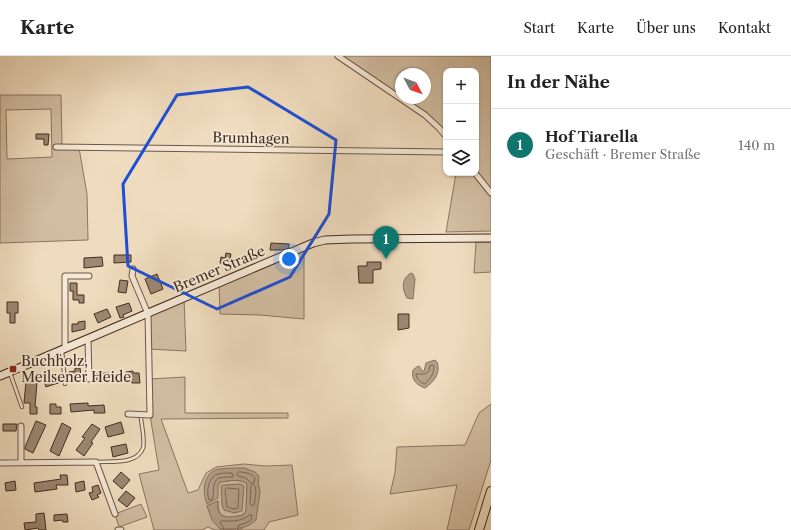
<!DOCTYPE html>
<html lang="de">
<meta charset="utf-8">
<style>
:root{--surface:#fff;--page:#f6f6f6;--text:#222;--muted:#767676;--line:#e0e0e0;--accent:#0f766e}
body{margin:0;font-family:"Libre Caslon Text",serif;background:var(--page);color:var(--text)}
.controls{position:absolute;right:12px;top:12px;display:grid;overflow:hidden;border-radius:8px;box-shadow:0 1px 3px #0004}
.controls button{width:36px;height:36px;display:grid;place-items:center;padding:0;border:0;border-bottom:1px solid var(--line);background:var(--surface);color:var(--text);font:20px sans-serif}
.compass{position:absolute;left:395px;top:12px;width:36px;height:36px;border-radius:50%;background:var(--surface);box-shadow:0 1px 3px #0004;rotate:131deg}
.you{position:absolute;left:289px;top:203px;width:14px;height:14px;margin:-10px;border:3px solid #fff;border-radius:50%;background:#1a73e8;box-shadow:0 0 0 6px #1a73e833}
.badge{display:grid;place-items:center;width:26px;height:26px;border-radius:50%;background:var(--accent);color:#fff;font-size:13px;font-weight:700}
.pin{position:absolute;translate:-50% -33px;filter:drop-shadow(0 1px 2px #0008)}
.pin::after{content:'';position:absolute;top:21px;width:14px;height:12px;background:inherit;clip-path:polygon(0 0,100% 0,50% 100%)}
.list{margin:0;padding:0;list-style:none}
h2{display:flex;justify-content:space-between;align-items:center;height:52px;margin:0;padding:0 16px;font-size:17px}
h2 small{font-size:13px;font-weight:400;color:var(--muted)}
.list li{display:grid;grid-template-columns:26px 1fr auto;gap:12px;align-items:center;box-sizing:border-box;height:72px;padding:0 16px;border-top:1px solid var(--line)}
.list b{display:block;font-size:15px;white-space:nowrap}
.list p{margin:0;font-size:13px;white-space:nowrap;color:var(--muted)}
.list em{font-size:13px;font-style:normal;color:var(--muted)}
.icon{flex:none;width:22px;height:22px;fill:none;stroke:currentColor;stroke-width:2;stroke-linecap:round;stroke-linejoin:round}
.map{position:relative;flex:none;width:491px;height:474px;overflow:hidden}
header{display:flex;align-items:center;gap:24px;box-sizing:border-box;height:56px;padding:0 20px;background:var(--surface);border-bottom:1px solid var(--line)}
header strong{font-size:19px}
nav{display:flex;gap:22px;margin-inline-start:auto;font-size:14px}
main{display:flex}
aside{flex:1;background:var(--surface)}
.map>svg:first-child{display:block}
.green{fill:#d2bea3;stroke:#8a7562;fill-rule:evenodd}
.water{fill:#b4a089;stroke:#86725f}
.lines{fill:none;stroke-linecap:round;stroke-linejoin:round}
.shore{stroke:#7b6655;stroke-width:1}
.building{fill:#9c8873;stroke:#422c21}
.lane-casing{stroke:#6d5848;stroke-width:4.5}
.street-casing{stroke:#6d5848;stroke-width:7}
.secondary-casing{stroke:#422c21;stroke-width:9}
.primary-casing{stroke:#422c21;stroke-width:10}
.lane{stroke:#f5e8d5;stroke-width:2.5}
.street{stroke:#f5e8d5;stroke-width:5}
.secondary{stroke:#f5e8d5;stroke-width:7}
.primary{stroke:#efdcbe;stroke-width:8}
.marked{fill:none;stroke:#1d4ed8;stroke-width:3;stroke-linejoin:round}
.poi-dot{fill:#8f2418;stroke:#f5e8d5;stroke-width:1.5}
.labels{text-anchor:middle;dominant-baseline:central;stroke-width:3.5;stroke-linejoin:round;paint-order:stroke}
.street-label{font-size:14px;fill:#422c21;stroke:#f5e8d5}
.poi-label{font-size:14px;fill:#422c21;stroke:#f5e8d5;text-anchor:start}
</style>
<header>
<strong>Karte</strong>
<nav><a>Start</a><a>Karte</a><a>Über uns</a><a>Kontakt</a></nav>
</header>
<main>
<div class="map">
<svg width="491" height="474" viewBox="0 0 491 474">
<rect width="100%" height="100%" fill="#efdcbe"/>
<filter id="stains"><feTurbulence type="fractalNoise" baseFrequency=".005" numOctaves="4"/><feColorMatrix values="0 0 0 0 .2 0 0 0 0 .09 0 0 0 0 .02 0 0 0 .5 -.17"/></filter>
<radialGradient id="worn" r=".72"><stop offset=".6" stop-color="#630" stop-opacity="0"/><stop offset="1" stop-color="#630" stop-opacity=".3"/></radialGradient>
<path class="green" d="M338,0H491V175L446,176L456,117H476V15H446V80L439,72ZM401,18H425V42H401Z
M0,39H61L62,91L79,92L87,138L88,184L0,187ZM51,53L52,101L7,103L6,54Z
M476,186H491V216L474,217Z
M304,191V263L260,259L220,258L219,227Z
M184,242L186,295L148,293V258Z
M185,321V357H288V362L161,363L188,437L198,434L206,417L216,411L244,408L265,410L292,409L298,459L269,466L264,474H237L243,472L260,436L258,427L259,424L215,414L218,430L220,426C229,425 240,422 247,428L246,455L243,459C228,463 217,464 218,445L207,450L223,473L236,474H215L208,471L202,474H154L139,418L159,414L150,359L149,323Z
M491,348V404L469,474H447L457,429L390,438L395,417L397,391L465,389L479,357Z
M141,448L147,461L119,471L115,458Z"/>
<path class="water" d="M411,217L413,218L415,223L413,243L407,242C402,233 401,223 411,217Z
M435,304L437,306C441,317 434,326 425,332C416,329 411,323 413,314L418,310L420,311L422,315H424L426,307Z
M244,412L255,416L259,420L258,427L260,436L256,464C246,474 233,473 220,473L212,464L207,450L218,445C215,464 229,462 243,459L246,455L247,428C240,422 229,425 220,426L218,430V442L207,448C203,438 202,420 215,414C220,412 238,412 244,412Z
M241,428L244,430L242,455L234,457L224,454L222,449L221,430L223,429Z"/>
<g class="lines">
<path class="shore" d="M433,309L434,310C434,318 430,323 425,328C420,327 416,322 416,318H425L429,315L430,310Z
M239,416C245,416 251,417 255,422L254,427H251L246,422L238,420L237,418Z
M231,417L233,418V421C229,421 223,421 219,422C211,426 215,437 212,444H209C206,436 208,421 218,418C222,417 227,417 231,417Z
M253,428L255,430L256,436L254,449L252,450L250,448L251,430Z
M227,432L239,433L238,452L234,453L227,451L225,434Z
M224,474L223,471L220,467L221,465C231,465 242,466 249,459H252L251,464L246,467L239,469L237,474"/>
</g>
<path class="building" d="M36,78H49L48,89H44V83H36Z
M271,187L289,188V192L283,194H270Z
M226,197L231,198L229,209L220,207L221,201L225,202Z
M114,199H131V206L114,207Z
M102,201L103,210L84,212V202Z
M367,206H381V213L373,214V227H359L358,210H367Z
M157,218L163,233L151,238L145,223Z
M120,224L128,225L126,237L118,236Z
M70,227H77V239H84V247H79V244H73V235H70Z
M7,246H18V257H15V267H10V257H7Z
M129,247L132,255L123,259L124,261L120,262L116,251Z
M107,253L111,261L98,267L94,258Z
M398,258H409V272L398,274Z
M85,265V273L72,276V268H78V266Z
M75,312H80L81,320L76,321V324H70L69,316L75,315Z
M133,315V317H139L140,327H132L131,322L127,323L126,316Z
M97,317H109L108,326L96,325Z
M49,320L50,325L60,322L61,326L46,331L43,322Z
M26,325L37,326L35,351H37V358H30V347H24Z
M88,347V350L104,349L105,357H94V354L71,356L70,348Z
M50,348H56V351H61V358H50Z
M36,365L46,369L33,397L25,393V391Z
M121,366L124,377L108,381L105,371Z
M62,367L71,372L59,400L50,395Z
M3,368H17L16,375H3Z
M92,368L100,373L91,386L93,387L84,400L76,394L85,382L82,381Z
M126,388L128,397L113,401L111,391Z
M121,416L130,424L122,433L113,425Z
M60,419H67L68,429H56L57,433L35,436L34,427L61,423Z
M15,425L16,434L6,435L5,427Z
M84,425L85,434L76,436L75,427Z
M98,429L101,437L97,439L99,441L92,444L89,437L93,436L92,431Z
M126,435L135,442L127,451L118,444Z
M44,457L46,474H39L38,472L25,474L24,467L36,466V458Z
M67,458L68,466H63L62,464L54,465V459Z"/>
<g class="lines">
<g class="lane-casing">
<path id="lane" d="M62,295L65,328
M10,317L22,351
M97,406C111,405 137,409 143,392C145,386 142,370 141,363"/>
</g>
<g class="street-casing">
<path id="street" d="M338,0L425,59L439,72L446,80
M56,91L446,96
M475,117L491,137
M88,283L89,323
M65,293V220H89
M128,358L150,359L148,258L132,220L133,213
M21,370V406
M0,407L96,406L115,458
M118,474H121"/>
</g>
<g class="secondary-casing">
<path id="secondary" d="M0,320L313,187L325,184L351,183L491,182"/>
</g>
<g class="primary-casing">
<path id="primary" d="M479,474L491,435"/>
</g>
<use href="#lane" class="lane"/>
<use href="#street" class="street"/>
<use href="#secondary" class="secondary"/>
<use href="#primary" class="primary"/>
</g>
<path class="marked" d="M248,31L336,84L329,158L290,221L217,253L128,210L123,128L177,39Z"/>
<rect class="poi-dot" x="9" y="309" width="8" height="8" rx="2"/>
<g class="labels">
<g class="street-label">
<text transform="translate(251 82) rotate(1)">Brumhagen</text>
<text transform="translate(219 213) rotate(-23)">Bremer Straße</text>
</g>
<g class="poi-label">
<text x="21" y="305">Buchholz,<tspan x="21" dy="16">Meilsener Heide</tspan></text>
</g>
</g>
<rect width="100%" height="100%" filter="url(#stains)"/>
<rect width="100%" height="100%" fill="url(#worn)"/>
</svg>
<div class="controls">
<button>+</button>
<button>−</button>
<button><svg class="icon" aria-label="layers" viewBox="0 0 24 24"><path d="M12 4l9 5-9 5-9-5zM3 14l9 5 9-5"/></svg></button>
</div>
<svg class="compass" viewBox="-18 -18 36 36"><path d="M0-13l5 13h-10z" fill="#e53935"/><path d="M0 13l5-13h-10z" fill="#767676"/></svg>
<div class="you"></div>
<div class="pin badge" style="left:386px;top:203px">1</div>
</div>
<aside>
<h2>In der Nähe<small></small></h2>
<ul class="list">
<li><span class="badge">1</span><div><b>Hof Tiarella</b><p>Geschäft · Bremer Straße</p></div><em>140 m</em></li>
</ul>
</aside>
</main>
